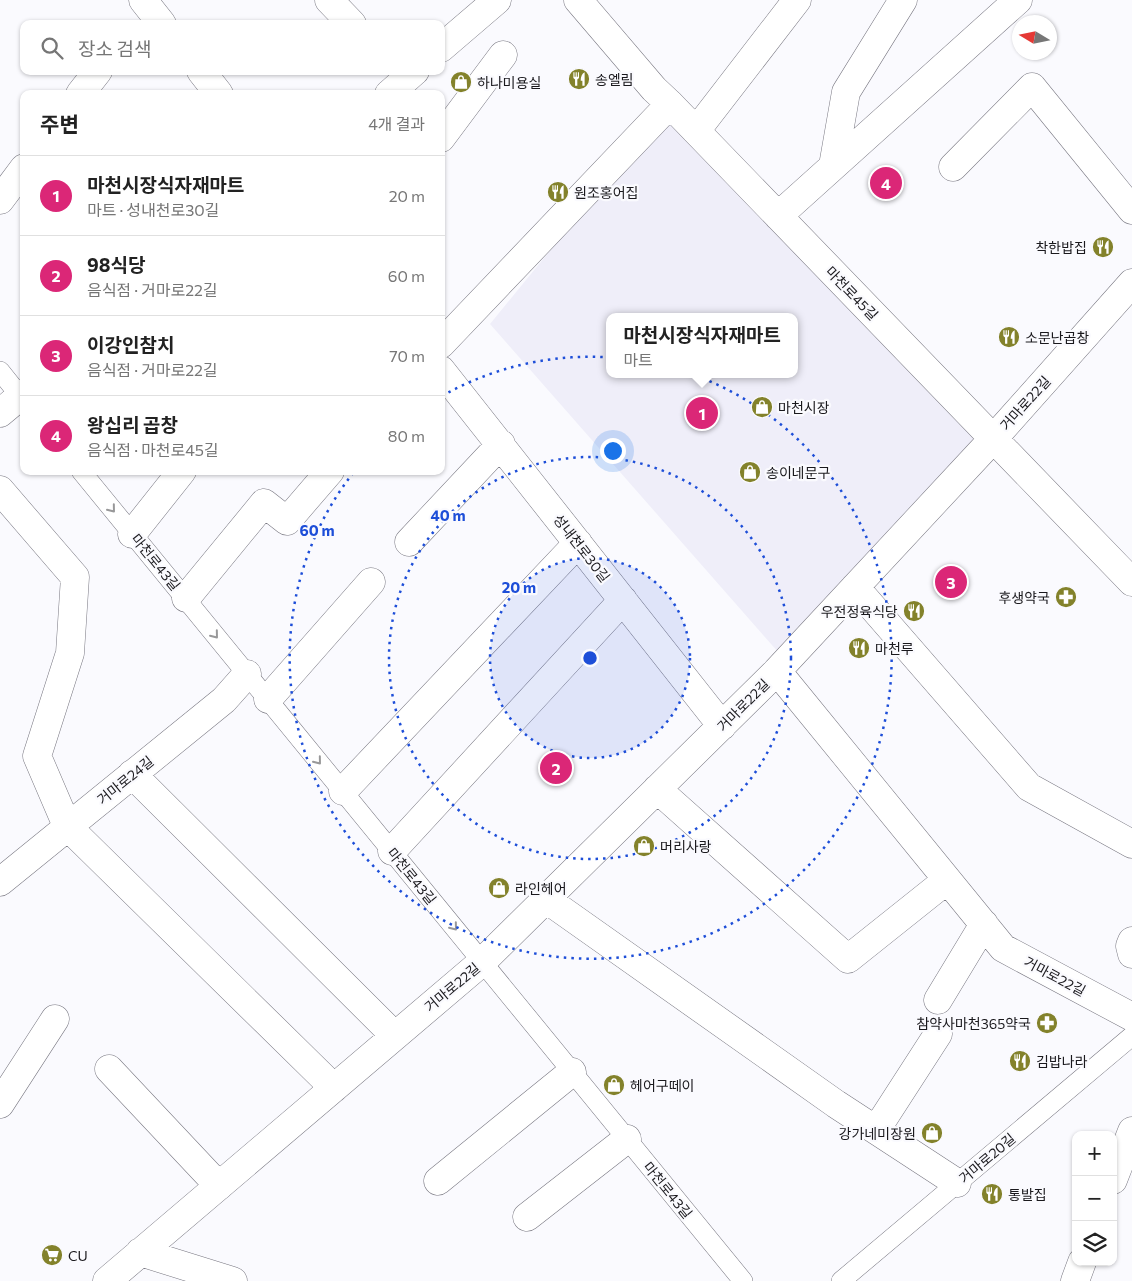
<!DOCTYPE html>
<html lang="ko">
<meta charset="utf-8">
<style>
:root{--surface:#fff;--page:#f6f6f6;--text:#222;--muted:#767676;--line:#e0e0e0;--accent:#db2777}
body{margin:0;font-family:Commissioner,"Noto Sans KR",sans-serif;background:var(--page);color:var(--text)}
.controls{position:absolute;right:15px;bottom:15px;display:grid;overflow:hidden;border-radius:10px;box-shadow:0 1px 4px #0004}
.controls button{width:45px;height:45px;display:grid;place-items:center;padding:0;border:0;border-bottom:1px solid var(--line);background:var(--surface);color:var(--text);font:25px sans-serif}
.compass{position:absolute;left:1012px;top:15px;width:45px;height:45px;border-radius:50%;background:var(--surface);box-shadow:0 1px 4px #0004;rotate:280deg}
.you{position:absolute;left:612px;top:450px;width:18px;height:18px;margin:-12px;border:4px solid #fff;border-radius:50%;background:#1a73e8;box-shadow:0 0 0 8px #1a73e833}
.badge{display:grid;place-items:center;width:32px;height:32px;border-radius:50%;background:var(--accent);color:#fff;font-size:16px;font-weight:700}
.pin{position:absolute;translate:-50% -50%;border:2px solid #fff;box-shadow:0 1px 5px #0006}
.popup{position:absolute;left:606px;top:313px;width:192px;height:65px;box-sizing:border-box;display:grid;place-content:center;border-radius:10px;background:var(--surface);filter:drop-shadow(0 1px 4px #0005);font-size:16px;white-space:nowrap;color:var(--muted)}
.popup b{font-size:19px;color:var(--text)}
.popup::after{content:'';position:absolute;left:50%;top:100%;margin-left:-10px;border:10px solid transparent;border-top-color:var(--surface)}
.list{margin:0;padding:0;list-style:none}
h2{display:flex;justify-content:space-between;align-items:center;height:65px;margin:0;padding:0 20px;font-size:21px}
h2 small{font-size:16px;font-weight:400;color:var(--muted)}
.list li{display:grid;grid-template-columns:32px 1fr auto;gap:15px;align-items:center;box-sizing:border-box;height:80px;padding:0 20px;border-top:1px solid var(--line)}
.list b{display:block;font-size:19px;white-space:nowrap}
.list p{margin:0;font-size:16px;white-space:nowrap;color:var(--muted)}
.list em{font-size:16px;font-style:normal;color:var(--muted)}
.icon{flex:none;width:28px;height:28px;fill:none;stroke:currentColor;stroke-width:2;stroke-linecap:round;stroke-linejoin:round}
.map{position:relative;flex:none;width:1132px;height:1281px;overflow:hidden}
.search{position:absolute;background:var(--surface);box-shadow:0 1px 4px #0004;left:20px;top:20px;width:425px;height:55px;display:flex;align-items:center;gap:12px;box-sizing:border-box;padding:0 18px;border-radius:10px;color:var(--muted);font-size:19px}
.panel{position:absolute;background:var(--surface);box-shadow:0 1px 4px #0004;left:20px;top:90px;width:425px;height:385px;border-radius:10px}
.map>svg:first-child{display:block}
.built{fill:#efeef9;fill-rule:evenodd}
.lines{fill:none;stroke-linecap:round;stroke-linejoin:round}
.lane-casing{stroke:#787781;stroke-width:20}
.street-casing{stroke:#787781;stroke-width:29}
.lane{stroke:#fff;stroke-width:19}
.street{stroke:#fff;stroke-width:28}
.oneway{stroke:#989899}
.ring{fill:none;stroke:#1d4ed8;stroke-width:2.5;stroke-dasharray:2.5 5}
.labels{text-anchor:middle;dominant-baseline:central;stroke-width:4.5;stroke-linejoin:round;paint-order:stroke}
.poi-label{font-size:14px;fill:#1a191d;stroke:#fafafe;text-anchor:start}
.street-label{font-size:14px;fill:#1a191d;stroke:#fafafe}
.centre{fill:#1d4ed8;stroke:#fafafe;stroke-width:2.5}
.ring-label{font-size:15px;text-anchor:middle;font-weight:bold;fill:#1d4ed8;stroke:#fafafe;stroke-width:4.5;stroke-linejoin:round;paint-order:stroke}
</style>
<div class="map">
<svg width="1132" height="1281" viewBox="0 0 1132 1281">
<rect width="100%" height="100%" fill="#fafafe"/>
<path class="built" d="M670,104L993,439L786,661L490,324ZM610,317H794V374H610Z"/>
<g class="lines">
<g class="lane-casing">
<path id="lane" d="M0,371L24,401
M81,471L743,1281
M841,1281L1132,1036"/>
</g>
<g class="street-casing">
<path id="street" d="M143,0L162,24
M329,0L352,24
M578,0L654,89L670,104L1132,582
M441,48L497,0
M201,71L219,94
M80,94L98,71
M389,94L415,71
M696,131L797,0
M441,138L503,55
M833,166L846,92L903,0
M953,167L1032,87L1132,210
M0,200L24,168
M778,216L1018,0
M441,344L670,104
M441,370L722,726
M0,413L24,393
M0,490L75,577L70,653L37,756L67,826L334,1088
M132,534L182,471
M409,542L501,444
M855,587L1029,787L1132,844
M186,598L264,503L287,521L330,471
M777,671L1003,948L1132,1017
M268,699L371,582
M132,774L395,1036
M657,789L848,959L947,880
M343,791L578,543
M392,851L623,600
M0,882L224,700L247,674
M546,899L836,1104L957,1183
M1132,941L1130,946L1132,954
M938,1000L984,924
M109,1069L219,1186
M0,1104L55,1019
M876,1130L938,1034
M1113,1180L1132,1131
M438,1181L572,1072
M527,1217L627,1139
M140,1252L233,1281
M107,1281L482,962L777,671L993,439L1132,283
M1075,1281L1082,1262"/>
</g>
<use href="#lane" class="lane"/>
<use href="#street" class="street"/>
</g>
<defs><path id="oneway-chevron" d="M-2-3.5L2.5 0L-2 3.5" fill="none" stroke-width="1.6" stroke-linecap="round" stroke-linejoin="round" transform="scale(1.25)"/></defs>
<g class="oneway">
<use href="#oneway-chevron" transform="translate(112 509) rotate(51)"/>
<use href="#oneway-chevron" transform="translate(215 635) rotate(51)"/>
<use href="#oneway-chevron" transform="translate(318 761) rotate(51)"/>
<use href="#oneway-chevron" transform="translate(454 927) rotate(51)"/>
</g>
<circle cx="590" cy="658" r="100" fill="#1d4ed8" fill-opacity=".12"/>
<g class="ring">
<circle cx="590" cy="658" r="100"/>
<circle cx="590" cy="658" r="201"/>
<path d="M442 396A301 301 0 1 1 353 473"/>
</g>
<defs>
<g id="restaurant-disc" transform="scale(1.125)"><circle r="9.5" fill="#83822b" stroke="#fafafe"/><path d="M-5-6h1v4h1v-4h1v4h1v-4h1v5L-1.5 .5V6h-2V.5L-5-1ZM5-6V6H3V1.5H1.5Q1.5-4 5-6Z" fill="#fff"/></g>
<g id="shop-disc" transform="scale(1.125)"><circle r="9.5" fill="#83822b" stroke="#fafafe"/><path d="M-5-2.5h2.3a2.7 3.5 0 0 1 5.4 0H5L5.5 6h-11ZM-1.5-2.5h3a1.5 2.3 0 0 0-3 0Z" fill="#fff"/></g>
<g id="pharmacy-disc" transform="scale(1.125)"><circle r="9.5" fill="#83822b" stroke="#fafafe"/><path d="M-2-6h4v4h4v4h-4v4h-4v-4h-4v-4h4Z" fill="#fff"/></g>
<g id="supermarket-disc" transform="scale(1.125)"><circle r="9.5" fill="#83822b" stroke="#fafafe"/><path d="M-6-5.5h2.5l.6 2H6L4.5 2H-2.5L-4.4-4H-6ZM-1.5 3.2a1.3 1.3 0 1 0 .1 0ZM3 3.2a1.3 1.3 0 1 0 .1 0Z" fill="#fff"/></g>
</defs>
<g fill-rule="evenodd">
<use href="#restaurant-disc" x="579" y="79"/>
<use href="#shop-disc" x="461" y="82"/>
<use href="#restaurant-disc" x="558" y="192"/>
<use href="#restaurant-disc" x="1103" y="247"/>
<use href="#restaurant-disc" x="1009" y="337"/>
<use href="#shop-disc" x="762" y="407"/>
<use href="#shop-disc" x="750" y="472"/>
<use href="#pharmacy-disc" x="1066" y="597"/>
<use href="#restaurant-disc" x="914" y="611"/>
<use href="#restaurant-disc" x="859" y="648"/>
<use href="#shop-disc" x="644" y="846"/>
<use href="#shop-disc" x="499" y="888"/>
<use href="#pharmacy-disc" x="1047" y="1023"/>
<use href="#restaurant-disc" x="1020" y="1061"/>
<use href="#shop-disc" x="614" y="1085"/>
<use href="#shop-disc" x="932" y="1133"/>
<use href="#restaurant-disc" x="992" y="1194"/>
<use href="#supermarket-disc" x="52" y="1255"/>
</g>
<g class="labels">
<g class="poi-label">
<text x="595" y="79">송엘림</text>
<text x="477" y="82">하나미용실</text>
<text x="574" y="192">원조홍어집</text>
<text x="1087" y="247" text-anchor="end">착한밥집</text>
<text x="1025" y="337">소문난곱창</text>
<text x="778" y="407">마천시장</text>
<text x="766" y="472">송이네문구</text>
<text x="1050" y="597" text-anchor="end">후생약국</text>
<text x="898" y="611" text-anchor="end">우전정육식당</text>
<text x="875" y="648">마천루</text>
<text x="660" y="846">머리사랑</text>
<text x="515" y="888">라인헤어</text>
<text x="1031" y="1023" text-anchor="end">참약사마천365약국</text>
<text x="1036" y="1061">김밥나라</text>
<text x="630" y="1085">헤어구떼이</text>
<text x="916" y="1133" text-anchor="end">강가네미장원</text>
<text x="1008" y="1194">통발집</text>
<text x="68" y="1255">CU</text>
</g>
<g class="street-label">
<text transform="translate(852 293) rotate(46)">마천로45길</text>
<text transform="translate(1025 403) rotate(-48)">거마로22길</text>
<text transform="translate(582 548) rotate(52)">성내천로30길</text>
<text transform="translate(156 562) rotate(51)">마천로43길</text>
<text transform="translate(743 705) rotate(-45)">거마로22길</text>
<text transform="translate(125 780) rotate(-39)">거마로24길</text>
<text transform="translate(412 876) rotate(51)">마천로43길</text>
<text transform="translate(1055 976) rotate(28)">거마로22길</text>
<text transform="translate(452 987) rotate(-40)">거마로22길</text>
<text transform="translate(987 1158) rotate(-40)">거마로20길</text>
<text transform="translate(668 1190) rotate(51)">마천로43길</text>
</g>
</g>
<circle cx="590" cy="658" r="8" class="centre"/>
<g class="ring-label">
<text x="448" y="521">40 m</text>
<text x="317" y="536">60 m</text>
<text x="519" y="593">20 m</text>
</g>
</svg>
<div class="controls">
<button>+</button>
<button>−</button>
<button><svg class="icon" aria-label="layers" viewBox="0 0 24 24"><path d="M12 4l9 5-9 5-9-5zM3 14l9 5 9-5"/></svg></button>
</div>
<svg class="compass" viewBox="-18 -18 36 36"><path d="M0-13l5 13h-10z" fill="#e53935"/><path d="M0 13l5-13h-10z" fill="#767676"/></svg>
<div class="you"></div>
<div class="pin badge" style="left:702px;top:413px">1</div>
<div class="popup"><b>마천시장식자재마트</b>마트</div>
<div class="pin badge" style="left:556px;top:768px">2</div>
<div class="pin badge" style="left:951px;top:582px">3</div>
<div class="pin badge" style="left:886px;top:183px">4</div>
<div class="search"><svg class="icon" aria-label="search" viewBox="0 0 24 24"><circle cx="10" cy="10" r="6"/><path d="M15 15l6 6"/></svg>장소 검색</div>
<section class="panel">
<h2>주변<small>4개 결과</small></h2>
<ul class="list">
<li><span class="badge">1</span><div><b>마천시장식자재마트</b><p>마트 · 성내천로30길</p></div><em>20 m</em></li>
<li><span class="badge">2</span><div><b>98식당</b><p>음식점 · 거마로22길</p></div><em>60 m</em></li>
<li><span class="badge">3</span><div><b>이강인참치</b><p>음식점 · 거마로22길</p></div><em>70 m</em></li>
<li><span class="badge">4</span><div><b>왕십리 곱창</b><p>음식점 · 마천로45길</p></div><em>80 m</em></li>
</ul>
</section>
</div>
